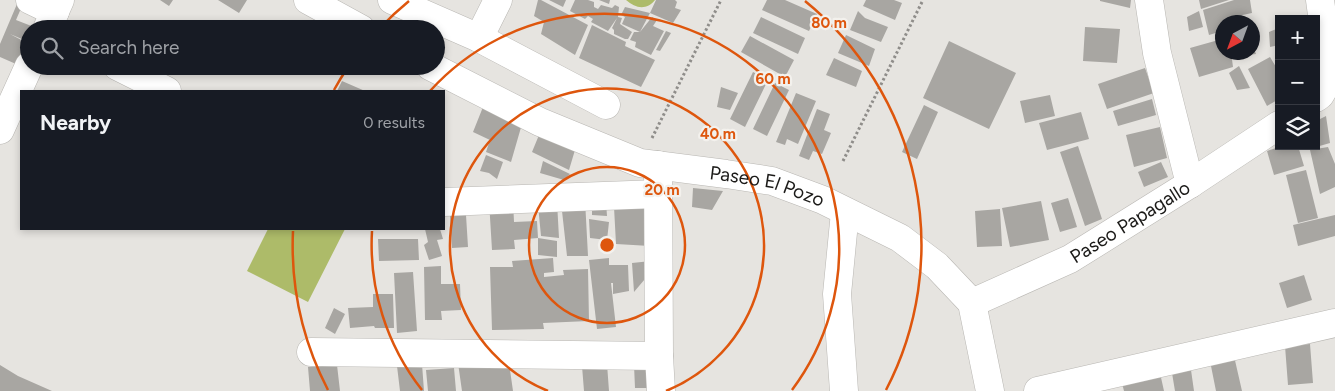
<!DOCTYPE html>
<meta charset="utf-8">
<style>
:root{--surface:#171b24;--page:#20242c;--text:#f1f3f6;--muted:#9ea1a6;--line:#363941}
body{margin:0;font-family:Figtree,sans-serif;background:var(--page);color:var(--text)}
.controls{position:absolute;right:15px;top:15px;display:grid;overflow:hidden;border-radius:0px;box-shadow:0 2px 8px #0003}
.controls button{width:45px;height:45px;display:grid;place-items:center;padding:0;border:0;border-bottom:1px solid var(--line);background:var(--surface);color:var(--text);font:25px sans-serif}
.compass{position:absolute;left:1215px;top:15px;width:45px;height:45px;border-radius:50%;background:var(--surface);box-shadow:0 2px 8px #0003;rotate:221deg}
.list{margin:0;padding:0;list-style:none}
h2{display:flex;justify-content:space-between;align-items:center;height:65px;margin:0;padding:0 20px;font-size:21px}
h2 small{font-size:16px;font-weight:400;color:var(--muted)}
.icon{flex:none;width:28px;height:28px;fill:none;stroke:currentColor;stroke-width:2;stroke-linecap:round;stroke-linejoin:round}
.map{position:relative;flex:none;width:1335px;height:391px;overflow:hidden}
.search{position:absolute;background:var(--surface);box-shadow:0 2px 8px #0003;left:20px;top:20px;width:425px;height:55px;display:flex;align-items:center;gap:12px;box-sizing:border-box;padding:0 18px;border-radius:28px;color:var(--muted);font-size:19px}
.panel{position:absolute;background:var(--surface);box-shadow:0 2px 8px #0003;left:20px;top:90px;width:425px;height:140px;border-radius:0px}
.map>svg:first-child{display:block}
.green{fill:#adbb69}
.building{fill:#a8a6a2}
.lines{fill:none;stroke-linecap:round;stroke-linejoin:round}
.minor-casing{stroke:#b9b7b3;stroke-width:29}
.path{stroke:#8f8d8a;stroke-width:3;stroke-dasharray:2.5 2.5;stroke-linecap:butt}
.minor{stroke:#fff;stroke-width:28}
.ring{fill:none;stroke:#de560d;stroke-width:2.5}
.labels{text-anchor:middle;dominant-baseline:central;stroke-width:4.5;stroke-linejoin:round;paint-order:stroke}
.street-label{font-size:19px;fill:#1b1a18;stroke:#f3f1ed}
.centre{fill:#de560d;stroke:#f3f1ed;stroke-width:2.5}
.ring-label{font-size:15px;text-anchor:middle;font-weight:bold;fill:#de560d;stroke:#f3f1ed;stroke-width:4.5;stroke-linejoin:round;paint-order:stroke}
</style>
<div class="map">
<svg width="1335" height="391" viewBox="0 0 1335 391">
<rect width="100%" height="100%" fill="#e6e4e0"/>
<path class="green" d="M626,0H655C647,10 636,9 626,0Z
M268,229H345L308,302L247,271Z"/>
<path class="building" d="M160,0H173L169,6Z
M218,0H247L239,13Z
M538,0H541L588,25L575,55L541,34L544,22L534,16Z
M549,0H566L563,7Z
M575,0H588L594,2V7L598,9L601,5L612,8L615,5L619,7L618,17L622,18L620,24L632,32L628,39H625L614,34V30L612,28L617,18L608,31L591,22L593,19L588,16L585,19L570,11Z
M599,0H610L609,4Z
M656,0H675L677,2L675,8L681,10L673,23L650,13L640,32L652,17L657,20L653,26L664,31L651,55L635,47L636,42L630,40L634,32H640L622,24L625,17L621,15L625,7L650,13Z
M767,0H785L817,14L809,31L762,10Z
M866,0H894L902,3L895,20L863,6Z
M1100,0H1131L1130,8L1100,1Z
M1199,0H1229L1201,9Z
M1234,0H1250L1252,13L1233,17L1234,22H1222V31L1209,35L1203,10Z
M17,4L22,6L16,20L34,27V29H29V42L10,34L27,43L23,50L27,53L16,64L0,57V44Z
M858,11L865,18L888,27L881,42L850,30Z
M1199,11L1203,27L1189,31L1187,17Z
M761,17L805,38L798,54L753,33Z
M592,25L626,42L625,46L655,60L641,87L579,58Z
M1085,27L1120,29L1117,63L1083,61Z
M1279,28V45L1270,47L1269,32Z
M666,31L671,33L660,51L656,50Z
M846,35L875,49L869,66L838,53Z
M750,36L794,60L785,77L741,52Z
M1222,39V52H1231L1233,67L1199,77L1190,48Z
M949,41L1016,73L989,129L923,98Z
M1252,46H1253L1256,54L1233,57L1231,52H1252Z
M1270,57L1279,72V99L1267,106L1248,69Z
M834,58L862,71L856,87L826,75Z
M1239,66L1250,88L1237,90L1229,73Z
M1145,68L1154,93L1107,109L1098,84Z
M753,72L768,80L745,127L730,119Z
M342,81L365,91H337Z
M775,83L789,90L767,136L753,129Z
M721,87L738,93L730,110L717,107Z
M796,93L816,101L798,144L787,139L785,145L776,142Z
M1050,95L1055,116L1025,123L1020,101Z
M1152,99L1156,115L1118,126L1113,111Z
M924,105L938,112L917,159L902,152Z
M483,107L524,117L511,162L486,152L490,140L473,132Z
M817,109L830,114L824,130L831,133L822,154L813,151L809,160L799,156Z
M1081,112L1089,139L1047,150L1039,123Z
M1326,116L1330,143L1316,147V121Z
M1160,127L1167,158L1134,167L1126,135Z
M539,135L575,150L569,170L532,152Z
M1078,146L1102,219L1085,226L1060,152Z
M1282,146H1298L1304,166L1274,175L1267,151Z
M1328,147L1335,164V187L1320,194L1310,150Z
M486,155L503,162L497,179L489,173L480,171Z
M543,161L570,174L564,180L540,173Z
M1161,162L1168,177L1144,187L1138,172Z
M1306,170L1318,218L1298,223L1286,175Z
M693,188L723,191L712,210L692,207Z
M1068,198L1077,227L1060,232L1051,203Z
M465,199L468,247L452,248L449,200Z
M513,200L514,222L537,221L538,238L514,240L515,249L492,250L489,201Z
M585,200L588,256H567L561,202Z
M1041,201L1049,240L1010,247L1002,208Z
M557,202L559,238L541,236L538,205Z
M606,202L607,216L592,215V203Z
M649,203L650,246L616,244L614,207Z
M1000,209L1002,246L977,247L975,211Z
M1335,215V236L1298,246L1293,225Z
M589,219L609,222L607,240L590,238Z
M425,229H440L443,239L437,240L442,256L429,260L424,245L428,242Z
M538,238L557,241V257L538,255Z
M378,239H418L419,260L379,261Z
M553,258L554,272L544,273V277L564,275L563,270L588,269L589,321L543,323L544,329L492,330L490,267H513L512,261Z
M609,258V265H628L629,291L613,294V283H611L616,327L597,329L589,260Z
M651,261L650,273L634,292L632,263Z
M441,266V284H460L461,310L441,311L442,320H425L424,267Z
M413,272L417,331L397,333L394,273Z
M1304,275L1312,300L1287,308L1279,283Z
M373,294H393L394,328H375L374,326L350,328L348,308L373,307Z
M334,308L345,314L335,334L325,328Z
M1310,344L1313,383L1288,385L1285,346Z
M1234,356L1242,391H1216L1210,361Z
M458,363H509L513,391H462Z
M422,364L424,391H400L397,366Z
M607,364L609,391H584L582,366Z
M651,364V388H635L634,365Z
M0,365L18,376L52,391H0Z
M337,365L340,391H310L308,367Z
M454,368L456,391H428L426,370Z
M1191,370L1194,391H1175L1172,373Z
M1160,373L1164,391H1124L1122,383Z"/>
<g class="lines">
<g class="minor-casing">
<g id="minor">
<path d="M30,0L55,12"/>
<path d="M308,0L361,29"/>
<path d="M392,0L479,38L606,105"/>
<path d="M1149,0L1157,53L1190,184"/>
<path d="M1320,0L1327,52L1335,72"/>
<path d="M47,29L60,0"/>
<path d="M479,38L498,0"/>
<path d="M117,66L167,91"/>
<path id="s1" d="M430,66L540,122L640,163L726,174L772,181L823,200L900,238L937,266L972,303L990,391"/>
<path d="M1316,98L1320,95L1335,70"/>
<path d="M0,130L29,66"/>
<path d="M658,165L659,356L661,391"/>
<path d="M444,202L658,194"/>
<path id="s2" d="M972,303L1070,259L1190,184L1279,125"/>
<path d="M311,352L659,356"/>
<path d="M844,391L837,294L845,212"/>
<path d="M1038,391L1335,323"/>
</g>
</g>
<path class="path" d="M652,138L721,0
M843,161L923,0"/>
<use href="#minor" class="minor"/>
</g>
<g class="ring">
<circle cx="607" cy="245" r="78"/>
<path d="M548 391A157 157 0 1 1 666 391"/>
<path d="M422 390A235 235 0 0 1 372 231M430 91A235 235 0 0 1 792 390"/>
<path d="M328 390A314 314 0 0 1 293 231M334 90A314 314 0 0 1 348 67M381 27A314 314 0 0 1 409 1M805 1A314 314 0 0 1 886 390"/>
</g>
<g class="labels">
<g class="street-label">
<text stroke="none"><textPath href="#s1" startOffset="361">Paseo El Pozo</textPath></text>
<text stroke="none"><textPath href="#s2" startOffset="178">Paseo Papagallo</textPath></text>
</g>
</g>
<circle cx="607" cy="245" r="8" class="centre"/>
<g class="ring-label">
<text x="829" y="28">80 m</text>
<text x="773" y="84">60 m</text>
<text x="718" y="139">40 m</text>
<text x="662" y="195">20 m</text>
</g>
</svg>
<div class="controls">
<button>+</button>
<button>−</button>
<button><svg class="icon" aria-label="layers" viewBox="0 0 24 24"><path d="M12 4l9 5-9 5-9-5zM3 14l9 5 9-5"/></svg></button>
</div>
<svg class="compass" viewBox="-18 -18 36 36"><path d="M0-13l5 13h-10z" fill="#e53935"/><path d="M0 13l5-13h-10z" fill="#9ea1a6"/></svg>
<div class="search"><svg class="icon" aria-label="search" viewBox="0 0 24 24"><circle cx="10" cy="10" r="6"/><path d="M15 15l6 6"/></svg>Search here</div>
<section class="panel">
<h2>Nearby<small>0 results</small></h2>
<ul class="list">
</ul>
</section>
</div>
